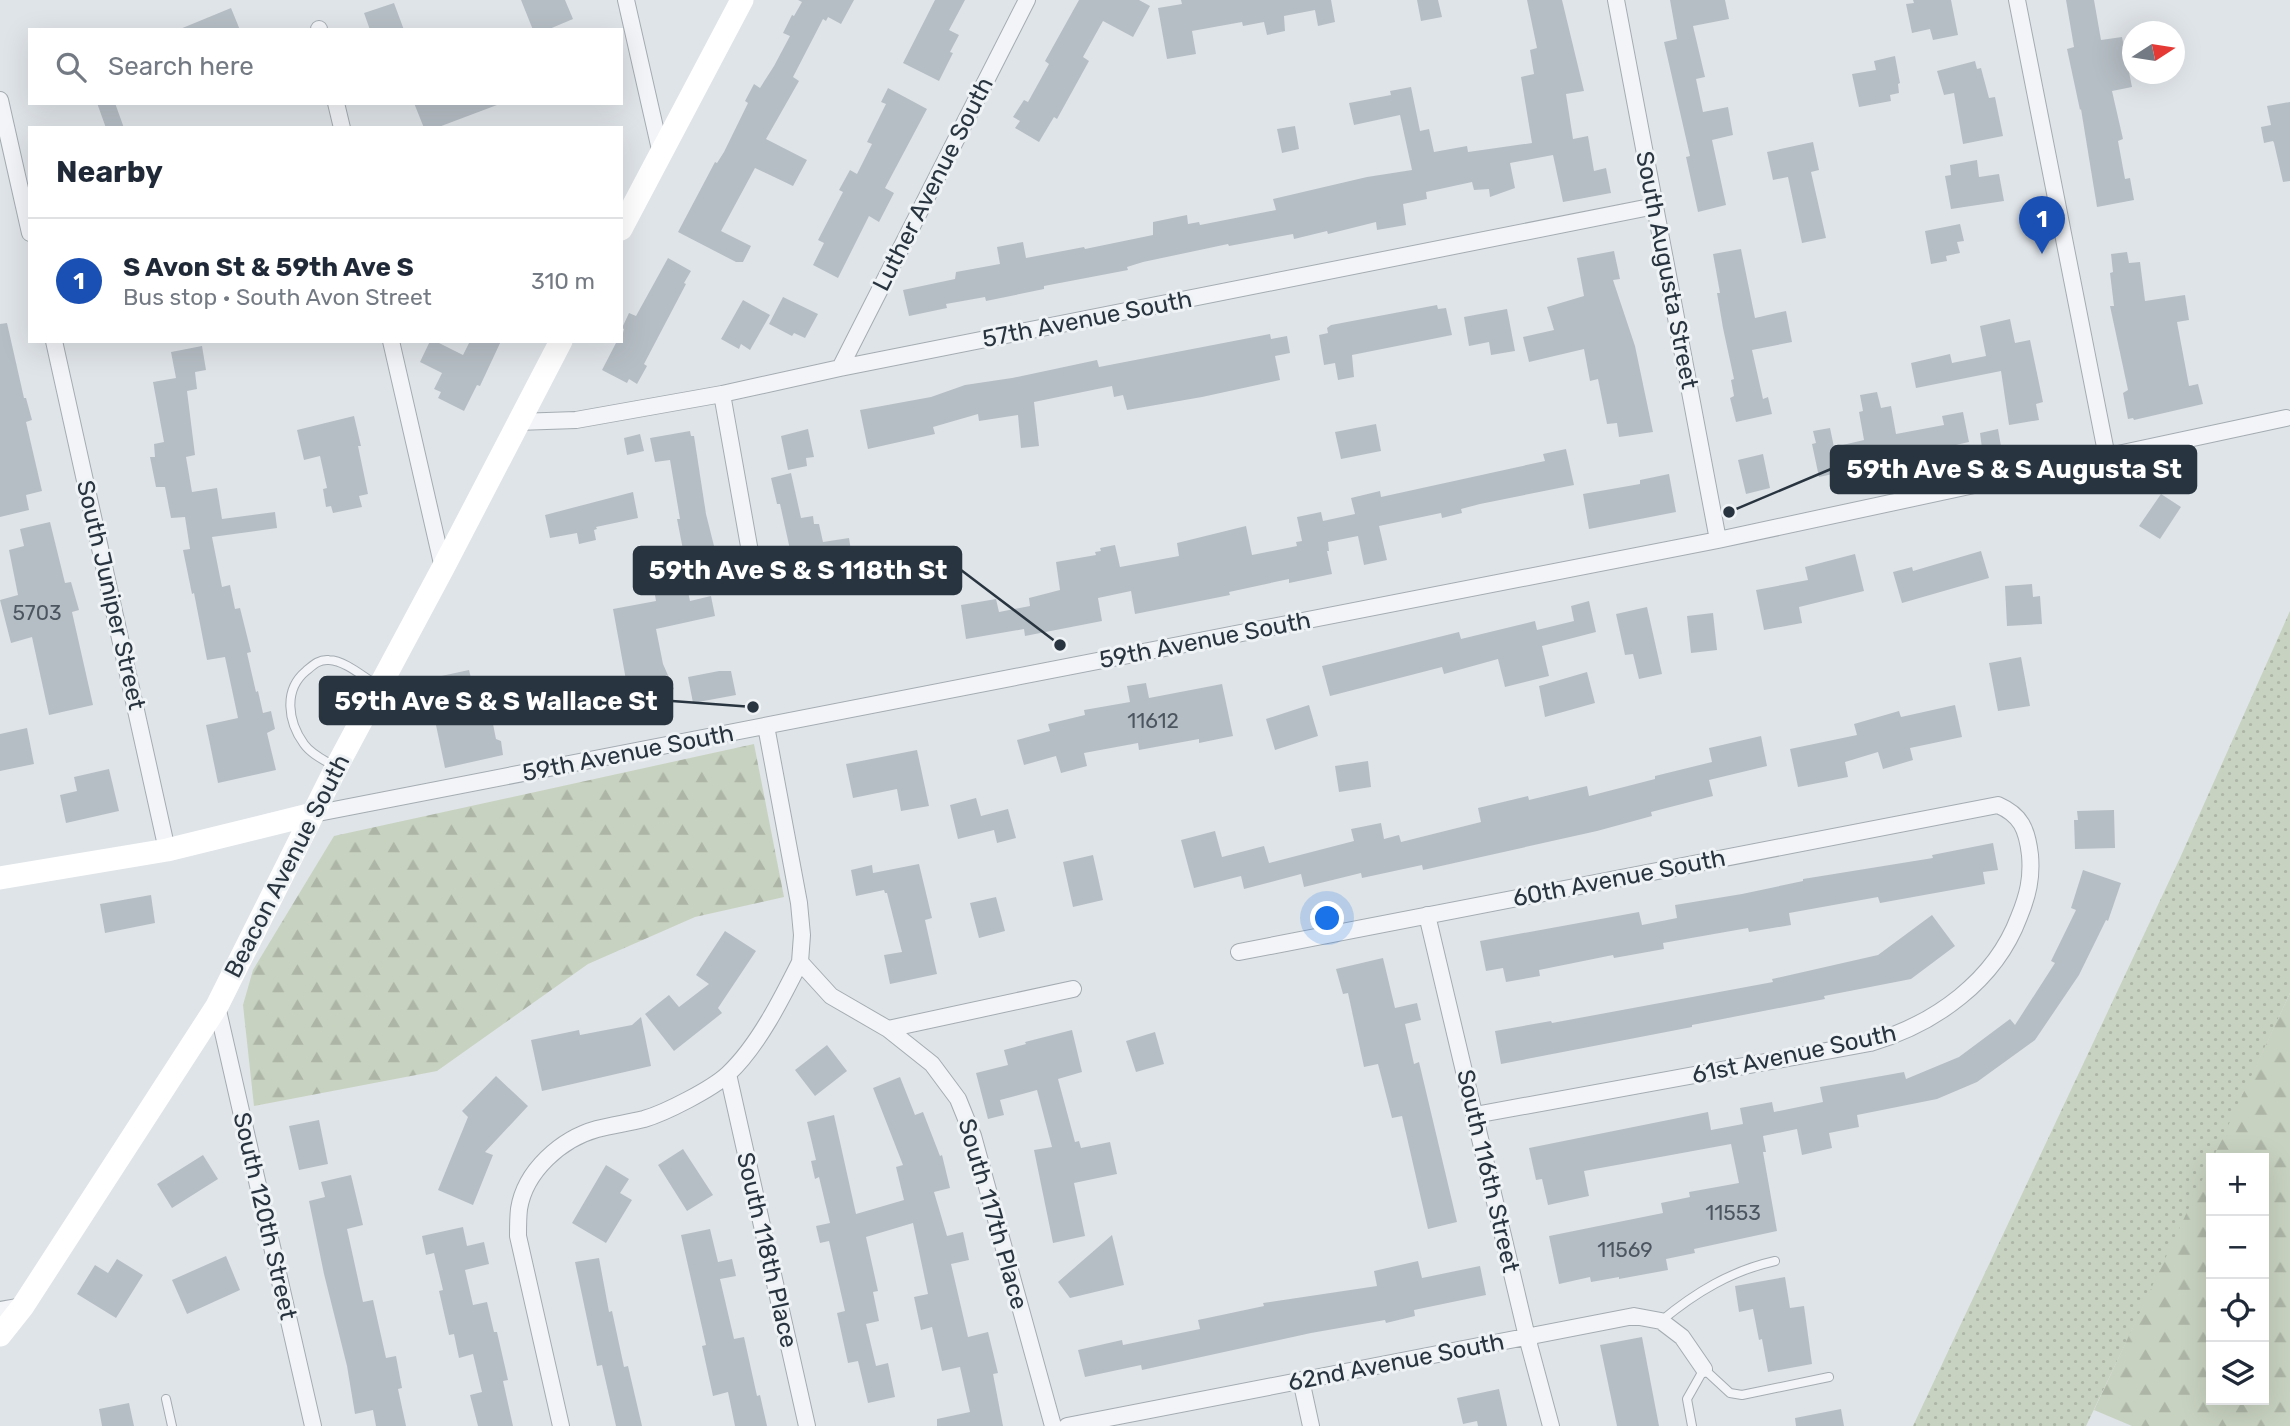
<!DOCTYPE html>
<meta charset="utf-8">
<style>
:root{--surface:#fff;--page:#f6f6f7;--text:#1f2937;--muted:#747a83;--line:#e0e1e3;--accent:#1a73e8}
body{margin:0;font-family:Rubik,sans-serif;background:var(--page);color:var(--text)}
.controls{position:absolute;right:21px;bottom:21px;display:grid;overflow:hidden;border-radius:0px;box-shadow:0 7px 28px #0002}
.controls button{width:63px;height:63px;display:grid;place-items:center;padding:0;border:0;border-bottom:2px solid var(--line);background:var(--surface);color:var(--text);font:35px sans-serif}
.compass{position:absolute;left:2122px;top:21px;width:63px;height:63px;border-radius:50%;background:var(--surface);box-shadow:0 7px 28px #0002;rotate:78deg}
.you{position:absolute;left:1328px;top:919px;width:24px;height:24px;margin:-18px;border:5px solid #fff;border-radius:50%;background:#1a73e8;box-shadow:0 0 0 10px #1a73e833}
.badge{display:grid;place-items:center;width:46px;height:46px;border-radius:50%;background:var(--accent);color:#fff;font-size:23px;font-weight:700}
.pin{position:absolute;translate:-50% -58px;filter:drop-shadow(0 2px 4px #0008)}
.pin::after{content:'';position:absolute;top:37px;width:24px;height:21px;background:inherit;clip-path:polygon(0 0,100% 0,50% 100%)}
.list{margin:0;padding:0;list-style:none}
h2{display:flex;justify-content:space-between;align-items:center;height:91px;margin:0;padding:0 28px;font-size:30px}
h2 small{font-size:23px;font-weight:400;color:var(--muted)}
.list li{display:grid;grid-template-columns:46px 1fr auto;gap:21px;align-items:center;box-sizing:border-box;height:126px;padding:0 28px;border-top:2px solid var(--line)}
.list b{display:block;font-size:26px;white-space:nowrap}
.list p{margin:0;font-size:23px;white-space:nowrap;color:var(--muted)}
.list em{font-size:23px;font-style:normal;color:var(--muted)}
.icon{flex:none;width:38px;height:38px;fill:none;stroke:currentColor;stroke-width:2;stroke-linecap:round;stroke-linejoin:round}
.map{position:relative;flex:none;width:2290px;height:1426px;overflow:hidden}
.search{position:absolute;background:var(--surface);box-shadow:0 7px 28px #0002;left:28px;top:28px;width:595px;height:77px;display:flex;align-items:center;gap:18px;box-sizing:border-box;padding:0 24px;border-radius:0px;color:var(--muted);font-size:26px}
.panel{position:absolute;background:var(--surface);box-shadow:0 7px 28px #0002;left:28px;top:126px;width:595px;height:217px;border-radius:0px}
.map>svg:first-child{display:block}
.grass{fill:url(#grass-dots)}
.forest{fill:url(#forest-firs)}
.building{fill:#b6bec5}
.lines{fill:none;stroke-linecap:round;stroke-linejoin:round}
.lane-casing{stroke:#a4acb2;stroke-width:10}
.street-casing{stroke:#a4acb2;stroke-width:18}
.lane{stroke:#f2f4f7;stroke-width:8}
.street{stroke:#f2f4f7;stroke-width:16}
.secondary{stroke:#fff;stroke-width:23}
.labels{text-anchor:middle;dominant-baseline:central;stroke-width:6;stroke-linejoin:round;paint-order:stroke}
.number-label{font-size:21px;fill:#4c5660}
.street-label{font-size:24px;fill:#28343f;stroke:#eff3f6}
.leader{fill:none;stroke:#28343f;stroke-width:2.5}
.callout-dot{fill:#28343f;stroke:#eff3f6;stroke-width:2.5}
.callout{fill:#28343f;stroke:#28343f;stroke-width:2.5}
.callout-label{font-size:26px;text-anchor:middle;font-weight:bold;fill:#fff}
</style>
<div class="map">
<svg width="2290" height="1426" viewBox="0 0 2290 1426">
<defs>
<pattern id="grass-dots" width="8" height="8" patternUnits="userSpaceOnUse" patternTransform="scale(1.75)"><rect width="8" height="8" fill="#c8d2c0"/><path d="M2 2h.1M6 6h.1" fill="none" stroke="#acb5a6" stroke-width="1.8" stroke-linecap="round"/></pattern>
<pattern id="forest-firs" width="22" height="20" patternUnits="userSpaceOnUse" patternTransform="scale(1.75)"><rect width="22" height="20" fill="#c8d2c0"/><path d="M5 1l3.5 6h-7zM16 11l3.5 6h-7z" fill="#acb5a6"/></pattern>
</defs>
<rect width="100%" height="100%" fill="#dfe4e8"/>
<path class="grass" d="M2290,611V993L2214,1158H2211V1165L2086,1426H1913L2180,858Z"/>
<path class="forest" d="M754,744L784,897L695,917L588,964L437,1071L254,1106L243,1005L253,970L334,836Z
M2290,993V1426H2132L2094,1410L2211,1161V1400H2264V1158H2213Z"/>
<path class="building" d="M521,0H565L573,19L547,30H533Z
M798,0H854L841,24L828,17L826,21L823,19L793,77L799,81L766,139L807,160L793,186L755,168L721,231L751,246L743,262H736L678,232L715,162L717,163L724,152L748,103L745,101L754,84L760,88L774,66L790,36L783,33L792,15L794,16L802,2Z
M935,0H965L949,30L959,35L950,52L953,53L939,81L903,63Z
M1079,0H1139L1150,6L1133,37L1103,21L1083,57L1089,61L1057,119L1054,117L1039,142L1015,128L1020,121L1013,117L1024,100L1028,102L1049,64L1045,61Z
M1181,0H1331L1335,22L1318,26L1315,10L1284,16L1285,31L1267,35L1264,22L1243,26L1242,22L1192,31L1196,54L1167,59L1158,8L1182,4Z
M1417,0H1438L1442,17L1421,21Z
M1527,0H1562L1584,91L1566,94L1573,139L1588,136L1594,171L1606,168L1611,193L1563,202L1553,155L1510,163L1515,188L1490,197L1489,189L1474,190L1472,182L1426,192L1427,199L1403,204L1406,225L1377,230L1376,222L1328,234L1327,231L1294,239L1293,234L1229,246L1228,244L1143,262L1127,267L1128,270L1044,286V289L986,301L985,297L946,304L947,308L909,316L903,290L955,279L956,272L1000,264L997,247L1023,242L1026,258L1084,247L1085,249L1153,235V222L1187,215L1188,224L1199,222L1200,225L1276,210L1273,199L1367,177L1412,170L1400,115L1354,125L1349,103L1391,95L1390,91L1411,87L1420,131L1429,129L1434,152L1467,146L1468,152L1532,143L1521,77L1534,74L1530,50L1537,48Z
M1670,0H1725L1729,19L1693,26L1705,77L1696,79L1703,112L1728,107L1733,135L1712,140L1726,205L1698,212L1686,157L1690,156L1664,42L1677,39Z
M1913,0H1951L1958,35L1933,40L1930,29L1912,33L1906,4L1914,3Z
M2066,0H2094L2101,40L2122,37L2132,87L2112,91L2123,139L2118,141L2125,179L2130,178L2134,200L2097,207L2081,109L2080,110L2067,49L2074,47Z
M394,3L404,30H370L364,13Z
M231,8L240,30H180V29Z
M1895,56L1900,83L1898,84L1899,93L1890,95L1891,101L1859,107L1852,74L1876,70L1874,61Z
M1975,61L1977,69L1981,68L1989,98L1995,97L2003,136L1963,144L1954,93L1944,95L1937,71Z
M888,88L927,109L885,188L894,193L879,222L869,216L838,278L813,265L824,243L818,240L843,192L839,190L850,170L857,174L872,144L867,142L886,104L881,102Z
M2290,102V181L2283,182L2274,143L2273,141L2264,143L2261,127L2271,125L2267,106Z
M97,103H115L124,128H106Z
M414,103H497V105L436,128H424Z
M1295,126L1299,149L1282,153L1277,129Z
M1813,142L1819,170L1811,172L1826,238L1802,243L1788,177L1773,180L1767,152Z
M1977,160L1979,177L1999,174L2004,201L1951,209L1945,176L1951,175L1950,165Z
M1960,224L1964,241L1957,242L1960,253L1946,256L1947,261L1931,264L1925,231Z
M1741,249L1755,318L1786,311L1792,342L1752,350L1763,399L1768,397L1772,414L1736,422L1730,398L1734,396L1731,380L1734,379L1723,328L1717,293H1720L1713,254Z
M1614,251L1620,279L1613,280L1635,346L1653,432L1619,437L1617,423L1607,424L1598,379L1590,381L1584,349L1529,362L1523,337L1554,330L1547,307L1584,296L1577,258Z
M2127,252L2129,263L2140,262L2145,301L2185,295L2189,320L2177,322L2189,386L2198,384L2203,404L2134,420L2133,418L2128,419L2123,393L2128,390L2110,306H2114L2110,273L2113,272L2111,254Z
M668,258L691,271L684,283L686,284L644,364L647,366L637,384L629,379L627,383L602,370L617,341H621L624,329L622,328L629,313L636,316Z
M783,297L818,314L805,338L794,333L792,336L769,324Z
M743,300L770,315L750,350L741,344L739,349L721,339Z
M1437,305L1438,309L1446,308L1452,335L1352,355L1354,377L1338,380L1335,363L1324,365L1319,335L1328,333L1327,328L1331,325Z
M1507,309L1515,351L1491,355L1489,342L1469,346L1464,317Z
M2010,319L2015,343L2030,340L2043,402L2036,404L2039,420L2009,425L2001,371L1916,388L1911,363L1950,354L1952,363L1986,356L1980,326Z
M7,323L24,398H26L32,420L26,422L42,491L26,495L29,510L0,517V324Z
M1270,334L1271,339L1287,336L1290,353L1275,356L1280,380L1202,397L1127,410L1123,395L1114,397L1112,386L1034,402L1039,446L1021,448L1018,415L979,421L978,414L933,427L935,434L868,449L860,410L931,397L965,385L1012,378L1097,360L1099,367Z
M430,341H435L463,355L470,341H501L480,386L477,385L464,411L438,398L441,392L434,389L442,373L420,362Z
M202,346L206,370L195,372L197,389L187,391L195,455L186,457L192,492L217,488L222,519L275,512L277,528L212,537L222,587L230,585L235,609L240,608L251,652L247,653L256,692L258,691L263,713L271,711L275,729L267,733L276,770L218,783L206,725L238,718L225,657L207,660L194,593L192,594L183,550L190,549L185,517L171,518L165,487H156L150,457H155L154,444L164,442L153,382L176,378L171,352Z
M1877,392L1881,408L1891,406L1896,434L1944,425L1942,416L1963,412L1969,442L1947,447L1948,453L1921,458L1920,455L1819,477L1812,444L1816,443L1813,431L1830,428L1834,447L1864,440L1859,412L1863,411L1860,395Z
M354,416L361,446H358L368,494L359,496L362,507L333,513L331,506L326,507L323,489L327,488L320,456L304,460L297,430Z
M1376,424L1381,451L1341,459L1335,432Z
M808,429L814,457L806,458L807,466L788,470L781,436Z
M1998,429L2002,452L1983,456L1980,433Z
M690,431L691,436H694L706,514L717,558L686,565L677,519H680L670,460L655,462L650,438Z
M640,434L644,451L627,455L624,438Z
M1566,449L1574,485L1480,504L1461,509L1462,513L1442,518L1441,513L1379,526L1387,560L1364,565L1358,536L1328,542L1329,551H1327L1332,574L1289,583V579L1229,592L1230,595L1135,614L1131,591L1098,598L1102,621L1025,636L1024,629L966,639L961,605L996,599L999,612L1030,606L1029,598L1060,590L1056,562L1096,555L1095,552L1101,551L1100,548L1115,545L1120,567L1179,556L1177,543L1246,526L1252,555L1297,546L1296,542L1302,541L1297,517L1321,512L1323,521L1355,514L1351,498L1380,491L1381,497L1545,461L1543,454Z
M1763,454L1770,488L1746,494L1738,460Z
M791,473L801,518L813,516L814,524H819L823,542L849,538L852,557L824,562L822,547L791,554L780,504H777L771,478Z
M1669,474L1676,512L1589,529L1583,494L1640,484V480Z
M633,492L638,518L596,527L597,529L594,530L596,540L579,544L577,533L550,538L545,515Z
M2161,494L2181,507L2160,539L2139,526Z
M50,522L65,583L71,582L79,610L72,612L93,705L49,715L32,637L11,643L0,600L18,595L9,550L24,546L20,529Z
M1981,551L1989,578L1902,603L1893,572L1912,567L1913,571Z
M1855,554L1864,591L1799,607L1802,623L1764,630L1756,590L1808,580L1805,567Z
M680,556L690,601L711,596L715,616L656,629L663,664L674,689L636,707L624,680H626L613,609L656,601L649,562Z
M2032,584L2033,597L2040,596L2042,624L2007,626L2005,586Z
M1589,601L1596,632L1542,646L1549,676L1505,687L1498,659L1444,674L1442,667L1330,696L1322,666L1459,632L1461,639L1535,621L1537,630L1574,621L1571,606Z
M1647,607L1662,674L1639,679L1633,654L1625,655L1616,614Z
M1713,613L1717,650L1691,653L1687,616Z
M2021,657L2030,706L1998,711L1989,663Z
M469,670L471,678L477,685L484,715L493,724L496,739L501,741L503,755L445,768L432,706L424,708L418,681Z
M719,671H731L736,695L693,703L688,677Z
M1587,672L1595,703L1545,717L1539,686Z
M1146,683L1149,698L1222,684L1233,736L1199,743V739L1139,750L1138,743L1084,753L1087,766L1061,773L1056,756L1024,765L1017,740L1050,731L1048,724L1085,715L1084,710L1130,702L1127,686Z
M1309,705L1318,736L1275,750L1266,719Z
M1955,705L1962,737L1910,748L1913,760L1883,769L1878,752L1845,762L1848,777L1798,787L1790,749L1857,735L1854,724L1899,711L1901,717Z
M27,728L34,764L0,771V734Z
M1761,736L1767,766L1709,780L1713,796L1651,812L1652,816L1597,831L1423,870L1422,865L1362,878L1361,873L1304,887L1301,874L1244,889L1241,876L1194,888L1181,840L1215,831L1222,857L1264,846L1269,863L1354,841L1351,829L1381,823L1384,839L1399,835L1401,842L1481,822L1478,808L1528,796L1529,800L1587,786L1589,796L1655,779V776L1712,762L1709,748Z
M917,750L929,806L901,811L897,789L853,798L846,764Z
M1368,761L1371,787L1339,792L1335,766Z
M109,769L119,811L66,823L60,795L77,791L74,777Z
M976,798L981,816L1008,809L1016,838L997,843L994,830L958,839L950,805Z
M2114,810L2115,848L2075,849L2074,820H2078L2077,811Z
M1993,843L1998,870L1983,872L1985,884L1880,903L1878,897L1789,913L1791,925L1749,932L1748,928L1663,943L1664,949L1614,958L1613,955L1539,970L1540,976L1506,982L1503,968L1486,971L1480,941L1639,912L1642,925L1677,918L1675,905L1742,894L1803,881V879L1933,858L1932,855Z
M1093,855L1103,900L1073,907L1063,862Z
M919,864L932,918L925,920L937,974L890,984L884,955L902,952L887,893H885L884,890L856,896L851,870L872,865L873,873Z
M2083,870L2121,883L2108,921L2106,920L2079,975L2035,1040L1977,1082L1937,1099L1857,1115L1859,1127L1829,1133L1832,1148L1802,1155L1797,1129L1763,1136L1766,1152H1763L1777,1231L1694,1249L1695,1253L1666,1259L1668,1270L1619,1279V1277L1591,1282L1590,1277L1559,1284L1549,1236L1663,1213L1661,1203L1690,1197L1689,1192L1739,1183L1731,1144L1584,1171L1589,1196L1548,1205L1542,1179L1536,1180L1529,1148L1708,1112L1711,1130L1743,1124L1740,1108L1772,1102L1774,1112L1823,1102L1820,1087L1904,1072L1906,1079L1959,1057L2010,1019L2015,1025L2055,963L2051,961L2076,910L2071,908Z
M151,895L155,923L105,933L100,904Z
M996,897L1005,931L979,938L970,903Z
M1932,915L1955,946L1911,979L1824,996L1825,999L1692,1025V1027L1501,1064L1495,1031L1551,1021L1552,1023L1773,982L1772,979L1878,955Z
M725,931L756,951L718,1008L722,1013L674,1051L645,1014L669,995L679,1007L709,984L696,975Z
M1383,958L1395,1008L1417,1003L1421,1020L1405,1024L1414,1064L1419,1062L1457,1222L1428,1229L1402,1116L1392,1118L1378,1064L1364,1067L1348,993L1343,994L1336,969Z
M641,1017L651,1066L542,1091L531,1040L579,1030L580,1035L632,1025Z
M1072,1030L1082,1072L1058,1079L1075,1142L1079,1141L1081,1148L1110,1142L1117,1174L1074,1183L1085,1236L1053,1243L1034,1150L1052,1147L1037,1090L1000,1100L1004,1115L988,1119L976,1073L1008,1065L1004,1050L1026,1044L1025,1042Z
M1155,1032L1164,1064L1136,1072L1126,1041Z
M827,1045L847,1071L815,1096L795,1070Z
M496,1076L528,1106L485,1152L493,1155L473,1205L438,1190L468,1117L462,1111Z
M900,1077L915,1115L923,1112L940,1156L942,1155L950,1188L934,1192L947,1236L963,1232L969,1260L951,1264L968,1337L988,1332L998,1373L993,1374L1003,1426H937V1419L970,1412L960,1367L942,1371L932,1327L921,1330L914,1297L928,1294L913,1223L866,1237L878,1291L873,1292L879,1321L866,1324L876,1366L888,1363L895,1397L868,1403L858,1361L848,1363L837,1313L845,1311L829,1241L820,1243L816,1226L830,1223L819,1177L815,1179L811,1161L816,1160L807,1122L834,1115L856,1214L904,1200L896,1167L903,1165L873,1088Z
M319,1120L328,1164L299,1170L289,1126Z
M683,1149L713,1195L687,1211L658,1165Z
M203,1155L218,1179L172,1208L157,1184Z
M606,1165L629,1179L620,1193L632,1200L606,1243L572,1223Z
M351,1175L363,1225L347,1229L363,1302L373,1300L386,1358L396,1356L402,1388L398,1389L406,1426H376L373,1410L355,1414L347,1366L324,1274L309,1201L325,1197L321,1182Z
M463,1227L467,1246L484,1242L489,1264L465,1270L473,1305L487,1302L494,1332H497L508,1380L503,1381L513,1426H478L470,1395L482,1392L473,1354L459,1358L454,1334L449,1335L439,1291L443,1290L434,1253L426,1255L422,1236Z
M710,1229L718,1262L732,1259L736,1276L720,1279L734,1339L744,1337L757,1396L760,1395L767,1426H735L728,1392L713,1396L702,1346L706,1345L681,1235Z
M1112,1235L1124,1285L1070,1298L1058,1282Z
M226,1256L240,1290L187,1314L172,1280Z
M599,1258L609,1312L612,1311L624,1367L628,1366L642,1426H616L602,1365L597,1366L575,1262Z
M117,1259L143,1275L116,1318L77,1294L95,1265L108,1273Z
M1418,1261L1422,1278L1480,1266L1486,1295L1414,1310L1415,1316L1386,1323L1385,1320L1311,1333L1142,1370L1141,1365L1085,1377L1078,1350L1122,1340L1123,1345L1200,1329L1198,1320L1264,1306L1263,1303L1377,1286L1374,1271Z
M1785,1277L1790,1308L1804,1306L1812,1364L1768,1372L1762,1339L1759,1340L1753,1309L1739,1312L1735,1286Z
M1642,1337L1659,1426H1617L1600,1345Z
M1499,1389L1507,1426H1478L1477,1421L1463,1424L1457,1398Z
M129,1403L134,1426H102L99,1409Z
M1841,1409L1844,1426H1796L1795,1418Z"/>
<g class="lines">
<g class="lane-casing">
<path id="lane" d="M334,766C324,760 311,754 304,744C288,722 283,690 306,671C313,665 319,659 329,660C346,661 363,677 377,685
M1661,1321C1696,1292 1731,1271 1775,1261
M166,1399L172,1426
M1692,1426L1687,1399L1704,1369L1730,1393L1742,1395L1829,1377"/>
</g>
<g class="street-casing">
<path id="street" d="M626,0L661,154
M1616,0L1718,540
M2017,0L2107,457
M319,29V30
M0,100L30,233
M336,103L342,128
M54,341L167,850
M391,341L443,568
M840,368L1027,0
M722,394L755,580
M517,422L576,420L722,394L840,368L1655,206
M766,726L799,903L802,935L800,962
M313,814L1718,540L2286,418
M1427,915L1527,1337L1551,1426
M1239,952L1998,805C2021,815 2027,829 2030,855C2032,878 2028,895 2019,917C1995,981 1935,1024 1870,1043L1475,1115
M217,1006L313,1426
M888,1029L932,1064L958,1099L973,1136L1053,1426
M728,1074L807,1426
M0,1310L23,1306
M1301,1380L1311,1426
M561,1426L518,1236C518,1227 518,1218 519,1209C525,1171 561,1139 597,1129C612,1125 628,1123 644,1119C665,1113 712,1089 728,1074C758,1046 782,998 800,962L831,996L888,1029L1073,989
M1067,1426L1634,1316L1661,1321L1682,1337L1704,1369"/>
</g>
<use href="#lane" class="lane"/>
<use href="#street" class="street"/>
<path class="secondary" d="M621,229L742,0
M0,878L167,850L313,814
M0,1335L23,1306L217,1006L336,768L443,568L561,341"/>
</g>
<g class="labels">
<g class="number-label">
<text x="37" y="612">5703</text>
<text x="1153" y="720">11612</text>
<text x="1733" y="1212">11553</text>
<text x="1625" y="1249">11569</text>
</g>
<g class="street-label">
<text transform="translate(933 184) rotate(-63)">Luther Avenue South</text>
<text transform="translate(1667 270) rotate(79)">South Augusta Street</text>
<text transform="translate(1087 319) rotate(-11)">57th Avenue South</text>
<text transform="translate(111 595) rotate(77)">South Juniper Street</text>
<text transform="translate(1205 640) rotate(-11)">59th Avenue South</text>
<text transform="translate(628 753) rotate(-11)">59th Avenue South</text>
<text transform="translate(287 866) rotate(-63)">Beacon Avenue South</text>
<text transform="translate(1619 878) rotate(-11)">60th Avenue South</text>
<text transform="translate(1794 1054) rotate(-12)">61st Avenue South</text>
<text transform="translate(1488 1171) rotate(77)">South 116th Street</text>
<text transform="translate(993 1214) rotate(74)">South 117th Place</text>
<text transform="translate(265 1216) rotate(77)">South 120th Street</text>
<text transform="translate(767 1250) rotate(77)">South 118th Place</text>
<text transform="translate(1396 1362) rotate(-11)">62nd Avenue South</text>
</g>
</g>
<path class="leader" d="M1729 512L1831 469M1060 645L961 570M753 707L672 701"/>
<g class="callout-dot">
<circle cx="1729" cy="512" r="7"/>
<circle cx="1060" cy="645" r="7"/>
<circle cx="753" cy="707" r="7"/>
</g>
<g class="callout">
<rect x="1831" y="446" width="365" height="47" rx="7"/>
<rect x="634" y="547" width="327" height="47" rx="7"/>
<rect x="320" y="677" width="352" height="47" rx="7"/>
</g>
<g class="callout-label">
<text x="2014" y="478">59th Ave S &amp; S Augusta St</text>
<text x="798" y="579">59th Ave S &amp; S 118th St</text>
<text x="496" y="710">59th Ave S &amp; S Wallace St</text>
</g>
</svg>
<div class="controls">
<button>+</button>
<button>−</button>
<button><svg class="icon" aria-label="locate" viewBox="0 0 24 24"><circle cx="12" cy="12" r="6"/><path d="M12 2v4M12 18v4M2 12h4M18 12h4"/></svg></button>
<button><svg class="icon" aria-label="layers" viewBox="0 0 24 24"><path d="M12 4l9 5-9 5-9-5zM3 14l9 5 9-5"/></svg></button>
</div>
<svg class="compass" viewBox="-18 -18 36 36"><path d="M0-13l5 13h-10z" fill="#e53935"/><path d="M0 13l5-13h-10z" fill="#747a83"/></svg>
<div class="you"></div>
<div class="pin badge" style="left:2042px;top:254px;background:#1a4fb4">1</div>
<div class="search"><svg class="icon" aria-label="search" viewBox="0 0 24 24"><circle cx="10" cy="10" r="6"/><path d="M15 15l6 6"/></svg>Search here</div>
<section class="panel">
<h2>Nearby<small></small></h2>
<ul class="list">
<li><span class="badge" style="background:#1a4fb4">1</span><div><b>S Avon St &amp; 59th Ave S</b><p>Bus stop · South Avon Street</p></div><em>310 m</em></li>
</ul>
</section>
</div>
